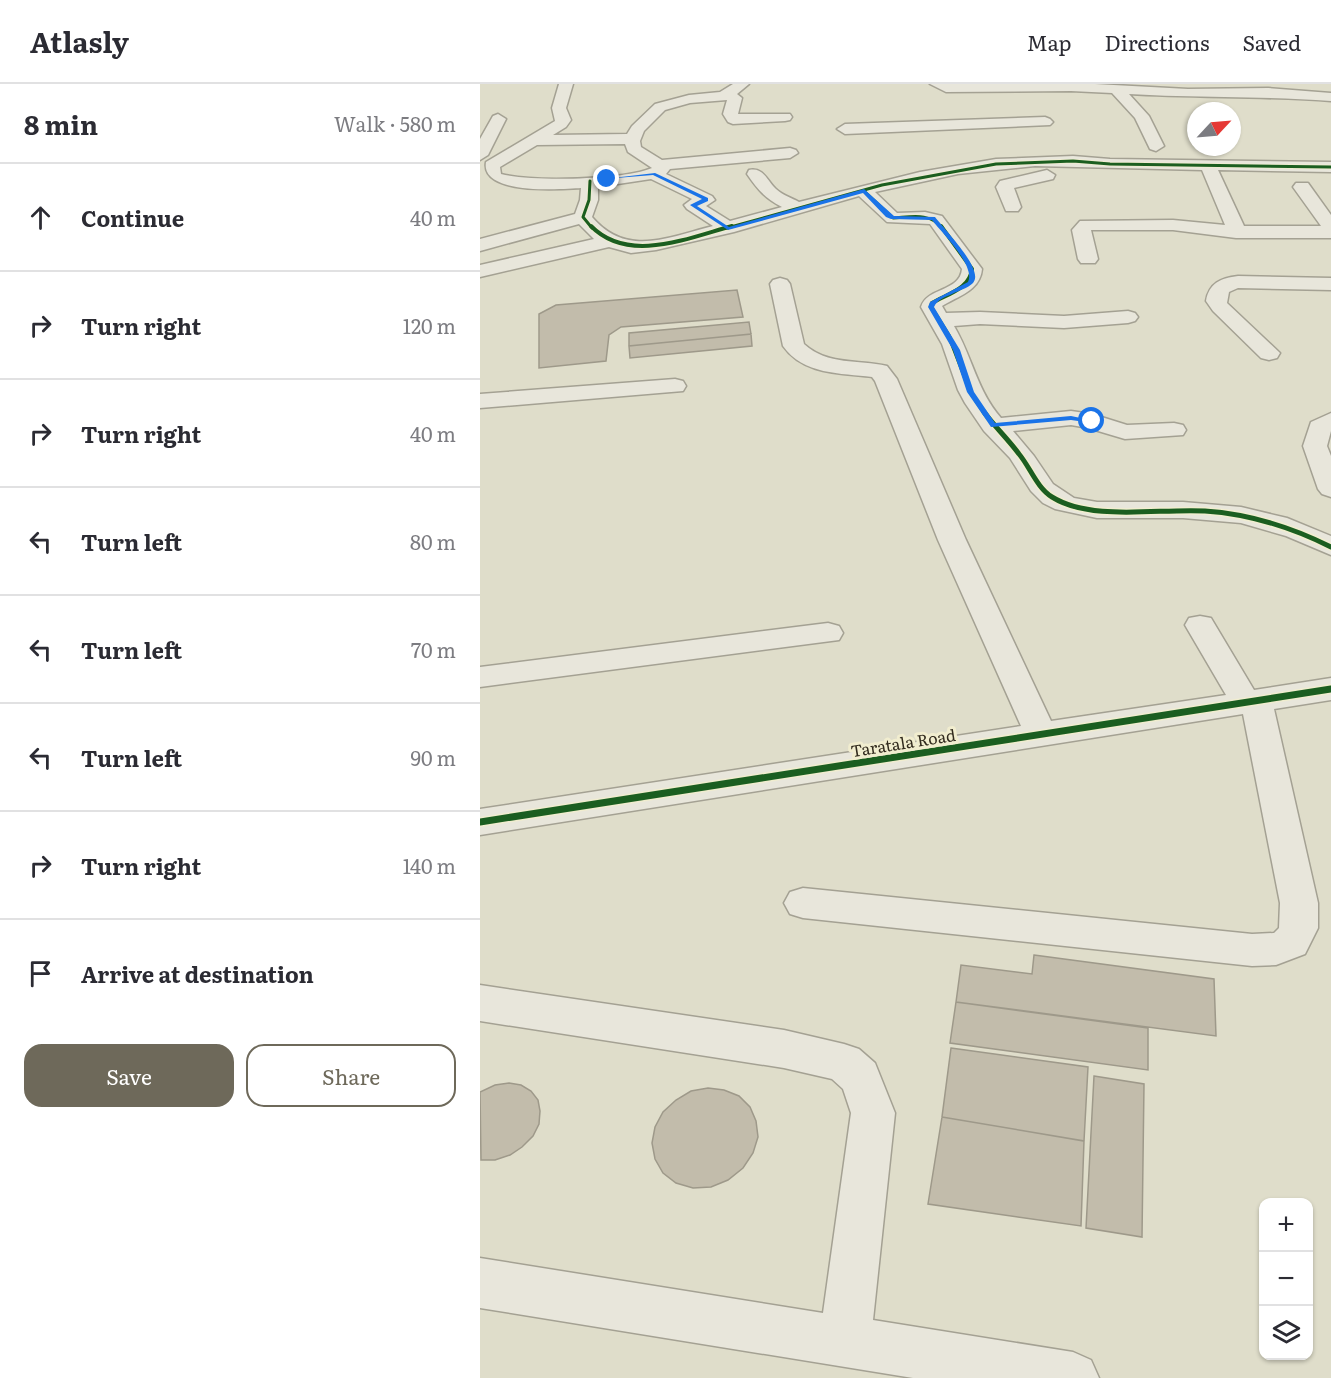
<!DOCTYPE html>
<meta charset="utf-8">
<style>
:root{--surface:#fff;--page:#f7f7f7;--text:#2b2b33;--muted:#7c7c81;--line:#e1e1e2;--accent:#6e695a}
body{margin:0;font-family:Literata,serif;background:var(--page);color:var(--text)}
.controls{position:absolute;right:18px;bottom:18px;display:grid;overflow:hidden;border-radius:12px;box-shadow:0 2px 4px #0004}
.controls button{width:54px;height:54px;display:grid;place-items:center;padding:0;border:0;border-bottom:2px solid var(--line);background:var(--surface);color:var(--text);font:30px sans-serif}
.compass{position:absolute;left:707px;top:18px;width:54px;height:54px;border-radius:50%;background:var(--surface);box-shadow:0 2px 4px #0004;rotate:64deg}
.stop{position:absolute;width:18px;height:18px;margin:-14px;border:4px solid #1a73e8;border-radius:50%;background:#fff}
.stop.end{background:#1a73e8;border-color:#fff;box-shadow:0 2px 6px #0008}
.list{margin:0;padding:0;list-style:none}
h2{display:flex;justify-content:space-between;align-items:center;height:78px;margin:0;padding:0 24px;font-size:26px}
h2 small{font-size:20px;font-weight:400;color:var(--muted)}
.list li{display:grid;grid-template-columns:39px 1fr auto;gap:18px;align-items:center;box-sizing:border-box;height:108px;padding:0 24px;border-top:2px solid var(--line)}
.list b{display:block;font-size:22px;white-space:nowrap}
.list em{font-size:20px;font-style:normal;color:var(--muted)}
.actions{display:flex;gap:12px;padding:18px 24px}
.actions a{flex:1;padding:14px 0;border:2px solid var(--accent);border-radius:18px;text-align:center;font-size:21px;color:var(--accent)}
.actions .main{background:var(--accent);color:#fff}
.icon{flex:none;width:33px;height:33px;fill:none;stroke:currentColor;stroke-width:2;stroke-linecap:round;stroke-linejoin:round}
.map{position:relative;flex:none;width:851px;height:1294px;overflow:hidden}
header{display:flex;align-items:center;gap:36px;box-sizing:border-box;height:84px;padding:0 30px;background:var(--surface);border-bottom:2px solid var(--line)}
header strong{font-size:28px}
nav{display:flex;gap:33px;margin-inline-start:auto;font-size:21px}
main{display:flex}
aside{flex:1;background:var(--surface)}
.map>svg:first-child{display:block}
.building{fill:#c2bcab;stroke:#9e998a;stroke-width:1.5}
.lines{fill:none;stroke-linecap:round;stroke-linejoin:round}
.minor-casing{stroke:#a4a193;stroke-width:3}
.minor{fill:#e8e6db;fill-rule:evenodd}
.cycleway-far3-casing{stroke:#f1edcf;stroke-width:4.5}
.cycleway-far2-casing{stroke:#f1edcf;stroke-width:6}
.cycleway-far1-casing{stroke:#f1edcf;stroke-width:8}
.cycleway-casing{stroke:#f1edcf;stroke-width:10}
.cycleway-far3{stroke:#1b5e20;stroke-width:3}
.cycleway-far2{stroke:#1b5e20;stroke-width:4}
.cycleway-far1{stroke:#1b5e20;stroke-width:5}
.cycleway{stroke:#1b5e20;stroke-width:7}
.route{fill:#1a73e8}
.labels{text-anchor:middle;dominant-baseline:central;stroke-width:6;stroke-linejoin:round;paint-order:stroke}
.street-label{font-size:16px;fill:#312a1d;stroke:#f1edcf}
</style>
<header>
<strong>Atlasly</strong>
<nav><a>Map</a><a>Directions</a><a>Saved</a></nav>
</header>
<main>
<aside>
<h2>8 min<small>Walk · 580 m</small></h2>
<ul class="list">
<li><svg class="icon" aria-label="ahead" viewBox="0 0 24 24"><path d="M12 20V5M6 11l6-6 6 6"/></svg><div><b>Continue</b></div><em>40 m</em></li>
<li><svg class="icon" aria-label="right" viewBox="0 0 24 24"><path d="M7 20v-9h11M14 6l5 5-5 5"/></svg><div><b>Turn right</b></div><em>120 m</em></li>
<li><svg class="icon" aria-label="right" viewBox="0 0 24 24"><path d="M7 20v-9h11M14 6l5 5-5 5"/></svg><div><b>Turn right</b></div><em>40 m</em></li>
<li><svg class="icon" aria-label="left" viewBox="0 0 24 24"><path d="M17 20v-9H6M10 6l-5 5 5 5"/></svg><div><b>Turn left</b></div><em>80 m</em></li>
<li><svg class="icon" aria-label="left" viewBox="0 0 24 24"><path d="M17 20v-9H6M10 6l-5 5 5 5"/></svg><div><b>Turn left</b></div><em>70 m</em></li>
<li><svg class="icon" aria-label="left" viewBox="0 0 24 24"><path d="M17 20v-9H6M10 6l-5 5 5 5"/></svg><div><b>Turn left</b></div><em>90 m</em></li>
<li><svg class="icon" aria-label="right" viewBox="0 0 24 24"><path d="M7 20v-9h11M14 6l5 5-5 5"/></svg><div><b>Turn right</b></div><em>140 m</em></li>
<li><svg class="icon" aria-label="arrive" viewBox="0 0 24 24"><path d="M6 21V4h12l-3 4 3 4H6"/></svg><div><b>Arrive at destination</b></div></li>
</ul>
<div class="actions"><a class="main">Save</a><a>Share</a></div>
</aside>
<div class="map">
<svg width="851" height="1294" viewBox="0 0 851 1294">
<rect width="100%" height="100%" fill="#dfddca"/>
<path class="building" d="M257,206L263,233L141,243L129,251L126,277L59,284V230L76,221Z
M269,238L271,250L149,262V249Z
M271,250L272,262L150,274L149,262Z
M554,871L734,895L736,952L476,918L481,881L552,890Z
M476,918L668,944V986L470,959Z
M471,964L608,983L604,1057L462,1033Z
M614,992L664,1000L662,1153L606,1144Z
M29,999L41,1001L51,1007L58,1016L60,1027L59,1040L53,1052L42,1063L30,1071L15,1076H1L0,1008L15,1001Z
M228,1004L244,1006L259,1012L270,1023L276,1037L278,1053L273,1069L263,1084L248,1096L231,1103L213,1104L196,1099L183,1089L175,1075L172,1059L175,1043L183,1028L196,1016L211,1007Z
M462,1033L604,1057L601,1142L448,1120Z"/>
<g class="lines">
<g class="minor-casing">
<path id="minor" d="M79,0H93L86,24L91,36L86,43L73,51L147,50L152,42L175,20L209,11L240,8L253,0H269L257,10L262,14L258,30H310L312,33L310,36L305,37L253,40L248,38L243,30L247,16L210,19L185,26L164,47L160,57L161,63L182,76L310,64L316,66L318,69L310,74L190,85L186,90L232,112L235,116L226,122L250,137L302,123C285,114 278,106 267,90L269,86C284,83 287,97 296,105C302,111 312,114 319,118L440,88L516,75L593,72L630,75L851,78V88L738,86L764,142H841L813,103L816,99H828L851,131V154H756L693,146H611L618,175L615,179H601L598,175L592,146L600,137L693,136L745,141L722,86L555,82L478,90L395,108L417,129L445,128L462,132L502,185C500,207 478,212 462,222L466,229L500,228L584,232L648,227L655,229L658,233L655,237L648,239L584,244L500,240L474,242C492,272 497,307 521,334L591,327L612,330L647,341L694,339L703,341L706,346L703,351L645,355L608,344L591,341L533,347L554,372L573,400L594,414L617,418H703L761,423L807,434L851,452V471L806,452L761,439L703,434H617L575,425L563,419L551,407L530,374L504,347L485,319L478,306L462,260L441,223C447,203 480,208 482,185L450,140L407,138L379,112L254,148L176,166L151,169L129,163L0,193V181L114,155L99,140L0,167V155L95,130L100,116L101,104C84,105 0,112 6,78L75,37L72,24ZM145,60L148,68L172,84C144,96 52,98 21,90L20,83L57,61ZM171,95L212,115L204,121L207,125L233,142C188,153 147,174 112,133L118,116V103Z
M450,0H615L708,5L788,4L851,9V17C784,12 717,14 649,10L669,32L684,62L676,67L670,65L655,34L632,9L591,7L466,8Z
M18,30L26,35L8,71L0,76V55L13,32Z
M565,33L570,35L573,38L570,41L365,50L357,45L365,40Z
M567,86L575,91L573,95L534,104L541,123L538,127H526L516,103L520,97Z
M758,192L851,194V206L758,204L749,208L747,219L800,269L797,274L789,276L781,274L733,227L726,217C729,199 741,194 758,192Z
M300,194L307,196L310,200L324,260C348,282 378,275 407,282L417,295L486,456L571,637L746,611L705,541L709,534L720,532L731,534L774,606L851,594V616L794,625L838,819V844L825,870L796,881L772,882L323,834L310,830L304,819L310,808L323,804L772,850L794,849L799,844L800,819L763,630L0,751V725L541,642L458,456L395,297L392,293C361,289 323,291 303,262L290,200L293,196Z
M195,295L203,297L206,302L203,307L0,324V310Z
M851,329V347L847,362L851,372V413L842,410L838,405L823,362L831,338Z
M348,539L359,542L363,549L359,556L0,603V583Z
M0,901L304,946L364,960L379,965L395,979L415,1029L393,1236L593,1268L611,1276L619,1294H433L0,1224V1174L343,1229L371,1029L363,1005L352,995L304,984L0,937Z"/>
</g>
<use href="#minor" class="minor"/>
<g class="cycleway-far3-casing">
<path id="cycleway-far3" d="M110,97L109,116L103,133L112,144
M384,107L413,134C431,133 450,128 462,144
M247,144L402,101L516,80L593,77L630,80L851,83"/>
</g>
<g class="cycleway-far2-casing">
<path id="cycleway-far2" d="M111,142C148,180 208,154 252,142
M461,142L492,185C490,205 467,210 452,219L451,223L469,252L491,309L505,330"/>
</g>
<g class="cycleway-far1-casing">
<path id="cycleway-far1" d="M504,328C515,343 528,355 539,370C550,383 557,404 572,413C612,438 680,424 725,427C770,430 811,443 851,463"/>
</g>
<g class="cycleway-casing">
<path id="cycleway" d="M0,738L851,605"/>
</g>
<use href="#cycleway-far3" class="cycleway-far3"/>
<use href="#cycleway-far2" class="cycleway-far2"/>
<use href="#cycleway-far1" class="cycleway-far1"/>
<use href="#cycleway" class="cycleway"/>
</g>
<path class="route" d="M175,89L228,114V117L217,122L249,143L384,105L414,132L455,133C464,145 505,186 493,199C488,204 478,207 472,210C465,213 457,216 454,223L480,266L494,308L515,339L591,332L615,337L612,339L591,336L511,343L487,308L473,266L448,223L450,218L488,198C496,182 462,149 452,136L411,135L406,133L383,109L248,146L210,121L222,115L173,91L124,95Z"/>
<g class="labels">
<g class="street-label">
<text transform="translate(423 658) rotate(-9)">Taratala Road</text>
</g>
</g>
</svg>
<div class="controls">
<button>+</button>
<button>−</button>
<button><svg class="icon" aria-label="layers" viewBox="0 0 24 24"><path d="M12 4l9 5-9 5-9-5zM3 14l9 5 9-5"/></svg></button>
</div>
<svg class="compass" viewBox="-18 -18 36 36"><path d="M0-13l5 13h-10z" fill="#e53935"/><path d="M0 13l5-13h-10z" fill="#7c7c81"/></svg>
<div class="stop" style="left:612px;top:337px"></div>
<div class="stop end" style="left:127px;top:95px"></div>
</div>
</main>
